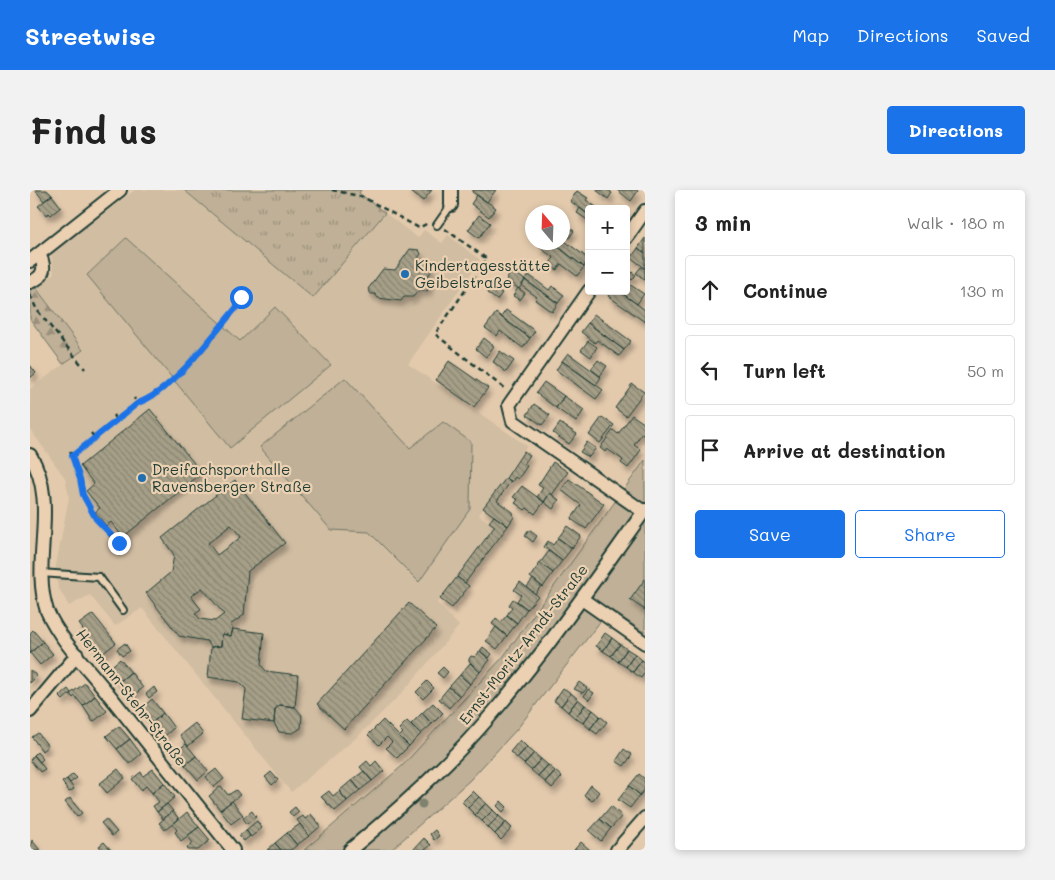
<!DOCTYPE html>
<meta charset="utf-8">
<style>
:root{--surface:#fff;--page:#f2f2f2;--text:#222;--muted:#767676;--line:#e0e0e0;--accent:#1a73e8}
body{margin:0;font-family:Mali,sans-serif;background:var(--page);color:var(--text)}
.controls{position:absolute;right:15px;top:15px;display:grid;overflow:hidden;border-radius:5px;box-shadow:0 2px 8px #0003}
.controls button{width:45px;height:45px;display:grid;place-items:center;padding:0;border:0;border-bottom:1px solid var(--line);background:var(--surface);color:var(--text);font:25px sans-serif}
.compass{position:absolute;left:495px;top:15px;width:45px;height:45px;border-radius:50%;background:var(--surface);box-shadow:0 2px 8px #0003;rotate:341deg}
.stop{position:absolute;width:15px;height:15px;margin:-11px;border:4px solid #1a73e8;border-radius:50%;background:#fff}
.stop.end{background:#1a73e8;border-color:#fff;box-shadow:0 1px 5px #0008}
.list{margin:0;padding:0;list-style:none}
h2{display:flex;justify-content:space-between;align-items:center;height:65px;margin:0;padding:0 20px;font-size:21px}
h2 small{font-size:16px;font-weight:400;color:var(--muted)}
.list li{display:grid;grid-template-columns:32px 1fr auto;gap:15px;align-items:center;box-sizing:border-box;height:70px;margin:0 10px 10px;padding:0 10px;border:1px solid var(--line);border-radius:5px}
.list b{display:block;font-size:19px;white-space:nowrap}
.list em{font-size:16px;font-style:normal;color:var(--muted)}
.actions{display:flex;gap:10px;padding:15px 20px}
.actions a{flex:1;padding:11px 0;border:1px solid var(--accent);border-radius:5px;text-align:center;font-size:18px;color:var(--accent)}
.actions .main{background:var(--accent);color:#fff}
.icon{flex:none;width:28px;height:28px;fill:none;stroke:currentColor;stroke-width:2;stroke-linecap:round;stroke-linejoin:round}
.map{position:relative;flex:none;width:615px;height:660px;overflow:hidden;border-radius:5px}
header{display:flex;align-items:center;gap:30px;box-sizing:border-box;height:70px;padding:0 25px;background:var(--accent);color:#fff}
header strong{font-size:24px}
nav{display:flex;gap:28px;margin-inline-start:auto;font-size:18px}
.intro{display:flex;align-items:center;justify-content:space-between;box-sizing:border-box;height:120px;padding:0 30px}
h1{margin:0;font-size:35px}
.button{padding:12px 22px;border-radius:5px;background:var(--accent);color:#fff;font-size:18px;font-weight:700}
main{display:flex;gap:30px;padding:0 30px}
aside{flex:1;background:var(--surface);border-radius:5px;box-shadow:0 2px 8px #0003}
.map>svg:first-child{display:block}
.built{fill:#d1bda2}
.grass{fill:#bfb097;stroke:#6f7666}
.forest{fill:url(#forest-firs);stroke:#6f7666}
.park{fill:url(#park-tufts);stroke:#6f7666}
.building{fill:url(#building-back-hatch);stroke:#1f3d34;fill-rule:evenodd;filter:url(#shadow)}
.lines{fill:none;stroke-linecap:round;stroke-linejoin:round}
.service-casing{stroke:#1f3d34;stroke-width:10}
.minor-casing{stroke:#1f3d34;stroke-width:16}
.path{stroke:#1f3d34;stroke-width:2.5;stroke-dasharray:5 4;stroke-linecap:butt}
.service{stroke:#ebd0b2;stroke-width:6}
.minor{stroke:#ebd0b2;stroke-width:12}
.tree{fill:#808270}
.route{stroke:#1a73e8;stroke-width:6}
.poi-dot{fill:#1f6fb2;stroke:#ebd0b2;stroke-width:2}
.labels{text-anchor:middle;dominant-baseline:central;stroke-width:4.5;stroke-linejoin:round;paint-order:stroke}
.poi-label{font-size:15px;fill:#1f3d34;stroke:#ebd0b2;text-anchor:start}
.street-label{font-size:15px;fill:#1f3d34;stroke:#ebd0b2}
</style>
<header>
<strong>Streetwise</strong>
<nav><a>Map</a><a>Directions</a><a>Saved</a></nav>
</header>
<div class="intro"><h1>Find us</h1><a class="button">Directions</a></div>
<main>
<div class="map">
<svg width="615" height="660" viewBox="0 0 615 660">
<defs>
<pattern id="forest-firs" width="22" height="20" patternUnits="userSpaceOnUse" patternTransform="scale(1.25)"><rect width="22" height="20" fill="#bfb097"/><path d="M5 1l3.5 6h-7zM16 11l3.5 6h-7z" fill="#9b907c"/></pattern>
<pattern id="park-tufts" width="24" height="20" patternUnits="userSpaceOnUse" patternTransform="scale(1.25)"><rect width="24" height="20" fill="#bfb097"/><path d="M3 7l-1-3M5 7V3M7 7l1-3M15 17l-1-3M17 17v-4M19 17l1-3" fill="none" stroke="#9b907c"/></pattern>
<pattern id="building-back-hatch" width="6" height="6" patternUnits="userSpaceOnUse" patternTransform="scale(1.25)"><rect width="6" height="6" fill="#a69f88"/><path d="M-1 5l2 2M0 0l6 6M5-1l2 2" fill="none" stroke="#878370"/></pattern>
<filter id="shadow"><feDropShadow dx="3" dy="5.5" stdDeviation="2.5" flood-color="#0004"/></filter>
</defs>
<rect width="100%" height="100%" fill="#e3caad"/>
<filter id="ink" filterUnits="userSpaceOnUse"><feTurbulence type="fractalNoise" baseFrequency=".02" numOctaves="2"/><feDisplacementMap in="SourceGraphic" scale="10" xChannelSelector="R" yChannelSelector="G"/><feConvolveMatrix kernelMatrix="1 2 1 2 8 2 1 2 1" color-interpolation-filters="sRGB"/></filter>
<g filter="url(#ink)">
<path class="built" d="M105,0H154L283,108L355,23L388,48L394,40L412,53L418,45L450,70L378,174L497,256L449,325L464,336L407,413L429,436L371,504L326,548L261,602L112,418L85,436L60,405L39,416L28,397L25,381L39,307L35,288L0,239V199L53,160L6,98L24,84L21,63Z"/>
<path class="grass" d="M96,48L210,151L245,117L301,175L200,258L57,85Z
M315,188L380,258L413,232L441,252L440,319L389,392L339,342L301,340L230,257Z
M615,270V443L580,419L487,539L440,590L361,660H274L372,576L473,467Z"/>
<path class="forest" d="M0,97L6,98L53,160L33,174L0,129Z"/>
<path class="park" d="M154,0H331L329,3L355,23L283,108Z"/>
<path class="building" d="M5,0H17L22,5L14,11Z
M378,0H402L393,11Z
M443,0H466L457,12L442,2Z
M566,0H579L582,3L578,9Z
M587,0H607L608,1L601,11Z
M547,1L558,8L556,10L569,19H559V25L540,11Z
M22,5L31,17L21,25L19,23L16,25L8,16Z
M447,5L466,18L459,27L441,14Z
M550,18L559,25V31L547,23Z
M449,25L460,33L449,48L438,40Z
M532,32L544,41L539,48L532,43Z
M615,48V63L608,58Z
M532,49L559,69L554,77L522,52H532Z
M512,52H522L554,77L547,86L531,74L527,80L519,74L524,68L509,57Z
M608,58L615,63V78L601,68Z
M380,59L389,60L391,64L388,68L390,72L397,71L402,80L397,87L400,95L397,101H388L383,107H374L371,111L348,108L345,104H341L338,99L353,79L365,80Z
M611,77L615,79V90L606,83Z
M596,78L606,85L602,90L596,86Z
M482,81L495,90L489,99L476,90Z
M499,85L519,100L522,96L534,105L528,113L495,90Z
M495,90L528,113L522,122L505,110L507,107L492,96Z
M596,92L614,104L607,114L589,101H596Z
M462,96L472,103L467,110L457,103Z
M488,98L495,103L490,110L483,106Z
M581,101H589L615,120V132L578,106Z
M476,120L505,141L500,148L471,127Z
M466,123L500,148L493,158L470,141L467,146L455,138Z
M564,124L601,151L594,160L558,133Z
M558,133L594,160L589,166L567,150L565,153L551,142Z
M454,148L464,156L456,167L446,159Z
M558,151L567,157L561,167L551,160Z
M470,161L484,171L476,182L463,172Z
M538,163L571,187L566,195L532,171Z
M568,170L577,176L570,186L561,179Z
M419,171L458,198L444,217L406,190Z
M532,171L573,200L566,209L526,180Z
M0,175L6,183L0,188Z
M514,192L534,206L526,218L506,203Z
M602,194L614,202L596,226L585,218Z
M534,206L554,220L546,232L526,218Z
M504,214L520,225L512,235L497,225Z
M120,219L172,283L93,347L81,332L76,336L65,322L70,318L56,301L64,294L50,276Z
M602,225L615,234V246L612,243L604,255L611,260L598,278L591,273L593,270L577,259L575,262L570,258L583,240L588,244Z
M572,227L584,235L570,253L559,245Z
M530,233L547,244L539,254L523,243Z
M557,252L566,258L559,267L550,262Z
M494,261L500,265L494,274L497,276L488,289L485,287L482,292L476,288Z
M523,272L538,282L522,305L520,303L514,312L507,307L513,298L508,295Z
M476,288L481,291L467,311L483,322L484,327L478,336L453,318Z
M539,289L574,314L556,339L541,329L551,315L531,300Z
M205,290L255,353L218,381L214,425L200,435L203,439L201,446L192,444L191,456L181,457L177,451L149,446L116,403L141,382L144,365L132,348ZM201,335L211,347L187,365L178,353ZM172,398L194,424L185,431L170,429L165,423L171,419L161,406Z
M492,296L514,312L505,324L497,318L495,320L485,313L488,310L483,307Z
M520,303L529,310L523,319L514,312Z
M464,326L478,336L435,393L427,387L465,336L459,332Z
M537,336L551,346L542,358L528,348Z
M499,340L507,346L503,352L495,346Z
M528,348L542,358L532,371L514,357L518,351L523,355Z
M519,361L532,371L523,383L510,373Z
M510,373L523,383L513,397L500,387Z
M427,387L439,396L422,418L410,409Z
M503,389L511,396L505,404L497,397Z
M615,389V420L600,410Z
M490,392L508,406L497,419L487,411L491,405L484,400Z
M483,409L497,419L487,433L477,425L482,417L479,415Z
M379,413L406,438L314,539L287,514Z
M63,424L86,453L72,464L49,434Z
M477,425L487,433L477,446L462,434L466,428L471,432Z
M466,437L477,446L467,459L456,451Z
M203,439L234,443L231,475L236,481L268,485L265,517L250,515L245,519L244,533L212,529L216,499L209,492L178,487L181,457L191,456L192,444L201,446Z
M3,440L13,452L0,463V443Z
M575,443L582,448L573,461L566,456Z
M582,448L590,454L581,466L573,461Z
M13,452L23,464L10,475L0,463Z
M95,453L100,461L92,466L87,459Z
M590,454L597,459L588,472L581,466Z
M453,457L462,464L459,468L450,461Z
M597,459L605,464L596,477L588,472Z
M450,461L460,470L450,482L439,471V469L441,466L445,467Z
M605,464L612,470L603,482L596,477Z
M90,469L101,482L89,492L78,479Z
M612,470L615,472V482L611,488L603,482Z
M440,473L450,482L440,494L430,485Z
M413,477L418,482L413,488L407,483Z
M0,480L7,486L0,493Z
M101,482L113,498L101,507L89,492Z
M430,485L440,494L430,506L419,497Z
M397,491L404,498L393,509L386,502Z
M549,492L557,498L553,503L544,499Z
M55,493L65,506L53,516L45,506L43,508L40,504Z
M124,497L127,502L119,508L116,504Z
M419,497L430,506L419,518L409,509Z
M533,498L541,503L531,516L524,511Z
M38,499L41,503L33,510L29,506Z
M558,499L564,503L559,510L554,506Z
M541,503L548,509L538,522L531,516Z
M65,506L77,521L63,532L53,516Z
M122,509L133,523L122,533L111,519Z
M548,509L555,515L545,528L538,522Z
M403,513L413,523L402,534L392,523Z
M250,515L265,517L272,525L271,538L263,543L249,542L244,533L245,519Z
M555,515L563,520L553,533L545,528Z
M563,520L570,526L560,539L553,533Z
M133,523L144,538L133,547L122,533Z
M392,523L402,534L391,544L381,534Z
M570,526L577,532L567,544L560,539Z
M353,530L379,556L367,568L356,558L362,552L357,547L349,555L338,545Z
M377,531L391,544L379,556L369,547L373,543L369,539Z
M165,533L173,544L158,556L150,545Z
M89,536L100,549L87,559L76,546Z
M8,543L18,556L12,561L2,547Z
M100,549L111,564L99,574L87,559Z
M490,550L497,557L487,568L480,562Z
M156,554L166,566L155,575L145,562Z
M497,557L504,563L494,574L487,568Z
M594,559L602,565L594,576L586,571Z
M7,562L13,569L10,572L4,565Z
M504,563L511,569L501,580L494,574Z
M4,565L15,579L10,582L0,570Z
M166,566L178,581L168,590L155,575Z
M511,569L518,575L508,586L501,580Z
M337,571L341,576L346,571L354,581L342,591L330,577Z
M518,575L525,581L515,592L508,586Z
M88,579L95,588L77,603L69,594Z
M123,579L134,593L122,603L116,596L111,600L102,589L111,582L113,586Z
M186,579L194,589L184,597L176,587Z
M334,581L342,591L330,600L322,590Z
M525,581L532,587L522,598L515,592Z
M241,582L248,590L242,595L235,587Z
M43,584L47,588L40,593L37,589Z
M609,584L615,589V599L610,605L599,596Z
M37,589L44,599L39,602L32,592Z
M322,590L330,600L317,611L309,601Z
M134,593L145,607L127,622L123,616L129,612L122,603Z
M561,595L569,602L562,611L554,605Z
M191,596L198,605L206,600L210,605L190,620L179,606Z
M599,596L610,605L600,618L588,610Z
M299,601L303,606L309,601L317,611L305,621L291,607Z
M443,601L449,607L438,618L432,612Z
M449,607L456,613L445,625L438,618Z
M40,608L52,623L47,627L35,612Z
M202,611L213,625L201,634L190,620Z
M471,611L477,617L473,622L467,616Z
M456,613L463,620L452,631L445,625Z
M137,614L143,621L133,629L127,622Z
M581,616L592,626L581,638L570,629Z
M265,617L269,622L263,627L259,622Z
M463,620L469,626L458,637L452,631Z
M143,621L149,629L135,640L129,633Z
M222,621L226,627L217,634L213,628Z
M157,622L169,637L151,651L145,642L147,640L143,634Z
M281,624L291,636L279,646L267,630L273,626L275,629Z
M469,626L476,632L465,644L458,637Z
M76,629L87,642L82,646L71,633Z
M570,629L581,638L571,651L559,641Z
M227,631L232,638L221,647L216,640Z
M476,632L482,638L471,650L465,644Z
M270,634L279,646L267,655L257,643Z
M169,637L180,650L168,660H158L157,658L163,653L157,646Z
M216,640L220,646L214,651L209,646Z
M405,640L409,646L404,650L400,644Z
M257,643L267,655L261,660H251L245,653Z
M394,648L401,655L395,660H383Z
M2,650L10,660H0Z
M74,652L81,660H72L69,656Z
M551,652L560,660H544Z
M245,653L251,660H237Z"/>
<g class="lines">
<g class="service-casing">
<path id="service" d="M407,35L421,15
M10,383L69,387L93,420"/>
</g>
<g class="minor-casing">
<path id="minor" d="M421,15V0
M596,48L615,21
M0,71L90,0
M0,92C15,87 16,77 9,64
M559,101L479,215L483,231L614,322
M0,265C30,314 0,370 17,421C31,452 59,479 80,506C121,557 162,609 203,660
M552,409L615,453
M0,521L47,465
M320,660C361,626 401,590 437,552C503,481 558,399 615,320
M587,660L615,628"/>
</g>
<path class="path" d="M302,0L333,7L389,38L398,33
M415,39L457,69L405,144L475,199
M0,105L7,120L55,179
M107,213C143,200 181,147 207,118L211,107
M83,225L86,230
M61,243L65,248
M40,261L42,266
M89,353L66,329L53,305L51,289L42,266L107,213L104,208"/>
<use href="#service" class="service"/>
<use href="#minor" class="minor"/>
</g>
<circle class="tree" cx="392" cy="614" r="4.5"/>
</g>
<g class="lines" filter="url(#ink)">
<path class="route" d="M89,353L66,329L53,305L50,289L42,266L108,213C143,201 181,147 206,118L211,107"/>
</g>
<g class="poi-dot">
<circle cx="375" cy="84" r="5"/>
<circle cx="112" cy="288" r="5"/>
</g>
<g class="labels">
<g class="poi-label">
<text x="385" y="75">Kindertagesstätte<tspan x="385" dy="17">Geibelstraße</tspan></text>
<text x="122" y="279">Dreifachsporthalle<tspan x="122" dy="17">Ravensberger Straße</tspan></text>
</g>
<g class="street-label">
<text transform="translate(493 454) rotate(-52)">Ernst-Moritz-Arndt-Straße</text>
<text transform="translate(102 507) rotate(52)">Hermann-Stehr-Straße</text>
</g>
</g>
</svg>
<div class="controls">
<button>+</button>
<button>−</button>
</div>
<svg class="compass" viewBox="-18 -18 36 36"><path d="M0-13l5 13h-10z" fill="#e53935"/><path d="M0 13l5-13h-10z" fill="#767676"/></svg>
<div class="stop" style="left:211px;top:107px"></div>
<div class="stop end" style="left:89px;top:353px"></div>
</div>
<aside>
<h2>3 min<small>Walk · 180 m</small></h2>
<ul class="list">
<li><svg class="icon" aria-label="ahead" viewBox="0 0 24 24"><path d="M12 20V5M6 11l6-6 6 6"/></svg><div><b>Continue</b></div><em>130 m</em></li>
<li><svg class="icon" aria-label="left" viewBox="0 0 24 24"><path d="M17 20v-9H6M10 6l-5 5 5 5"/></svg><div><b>Turn left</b></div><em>50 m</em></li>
<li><svg class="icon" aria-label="arrive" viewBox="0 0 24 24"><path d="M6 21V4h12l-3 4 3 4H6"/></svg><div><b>Arrive at destination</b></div></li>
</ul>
<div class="actions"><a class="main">Save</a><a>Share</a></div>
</aside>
</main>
